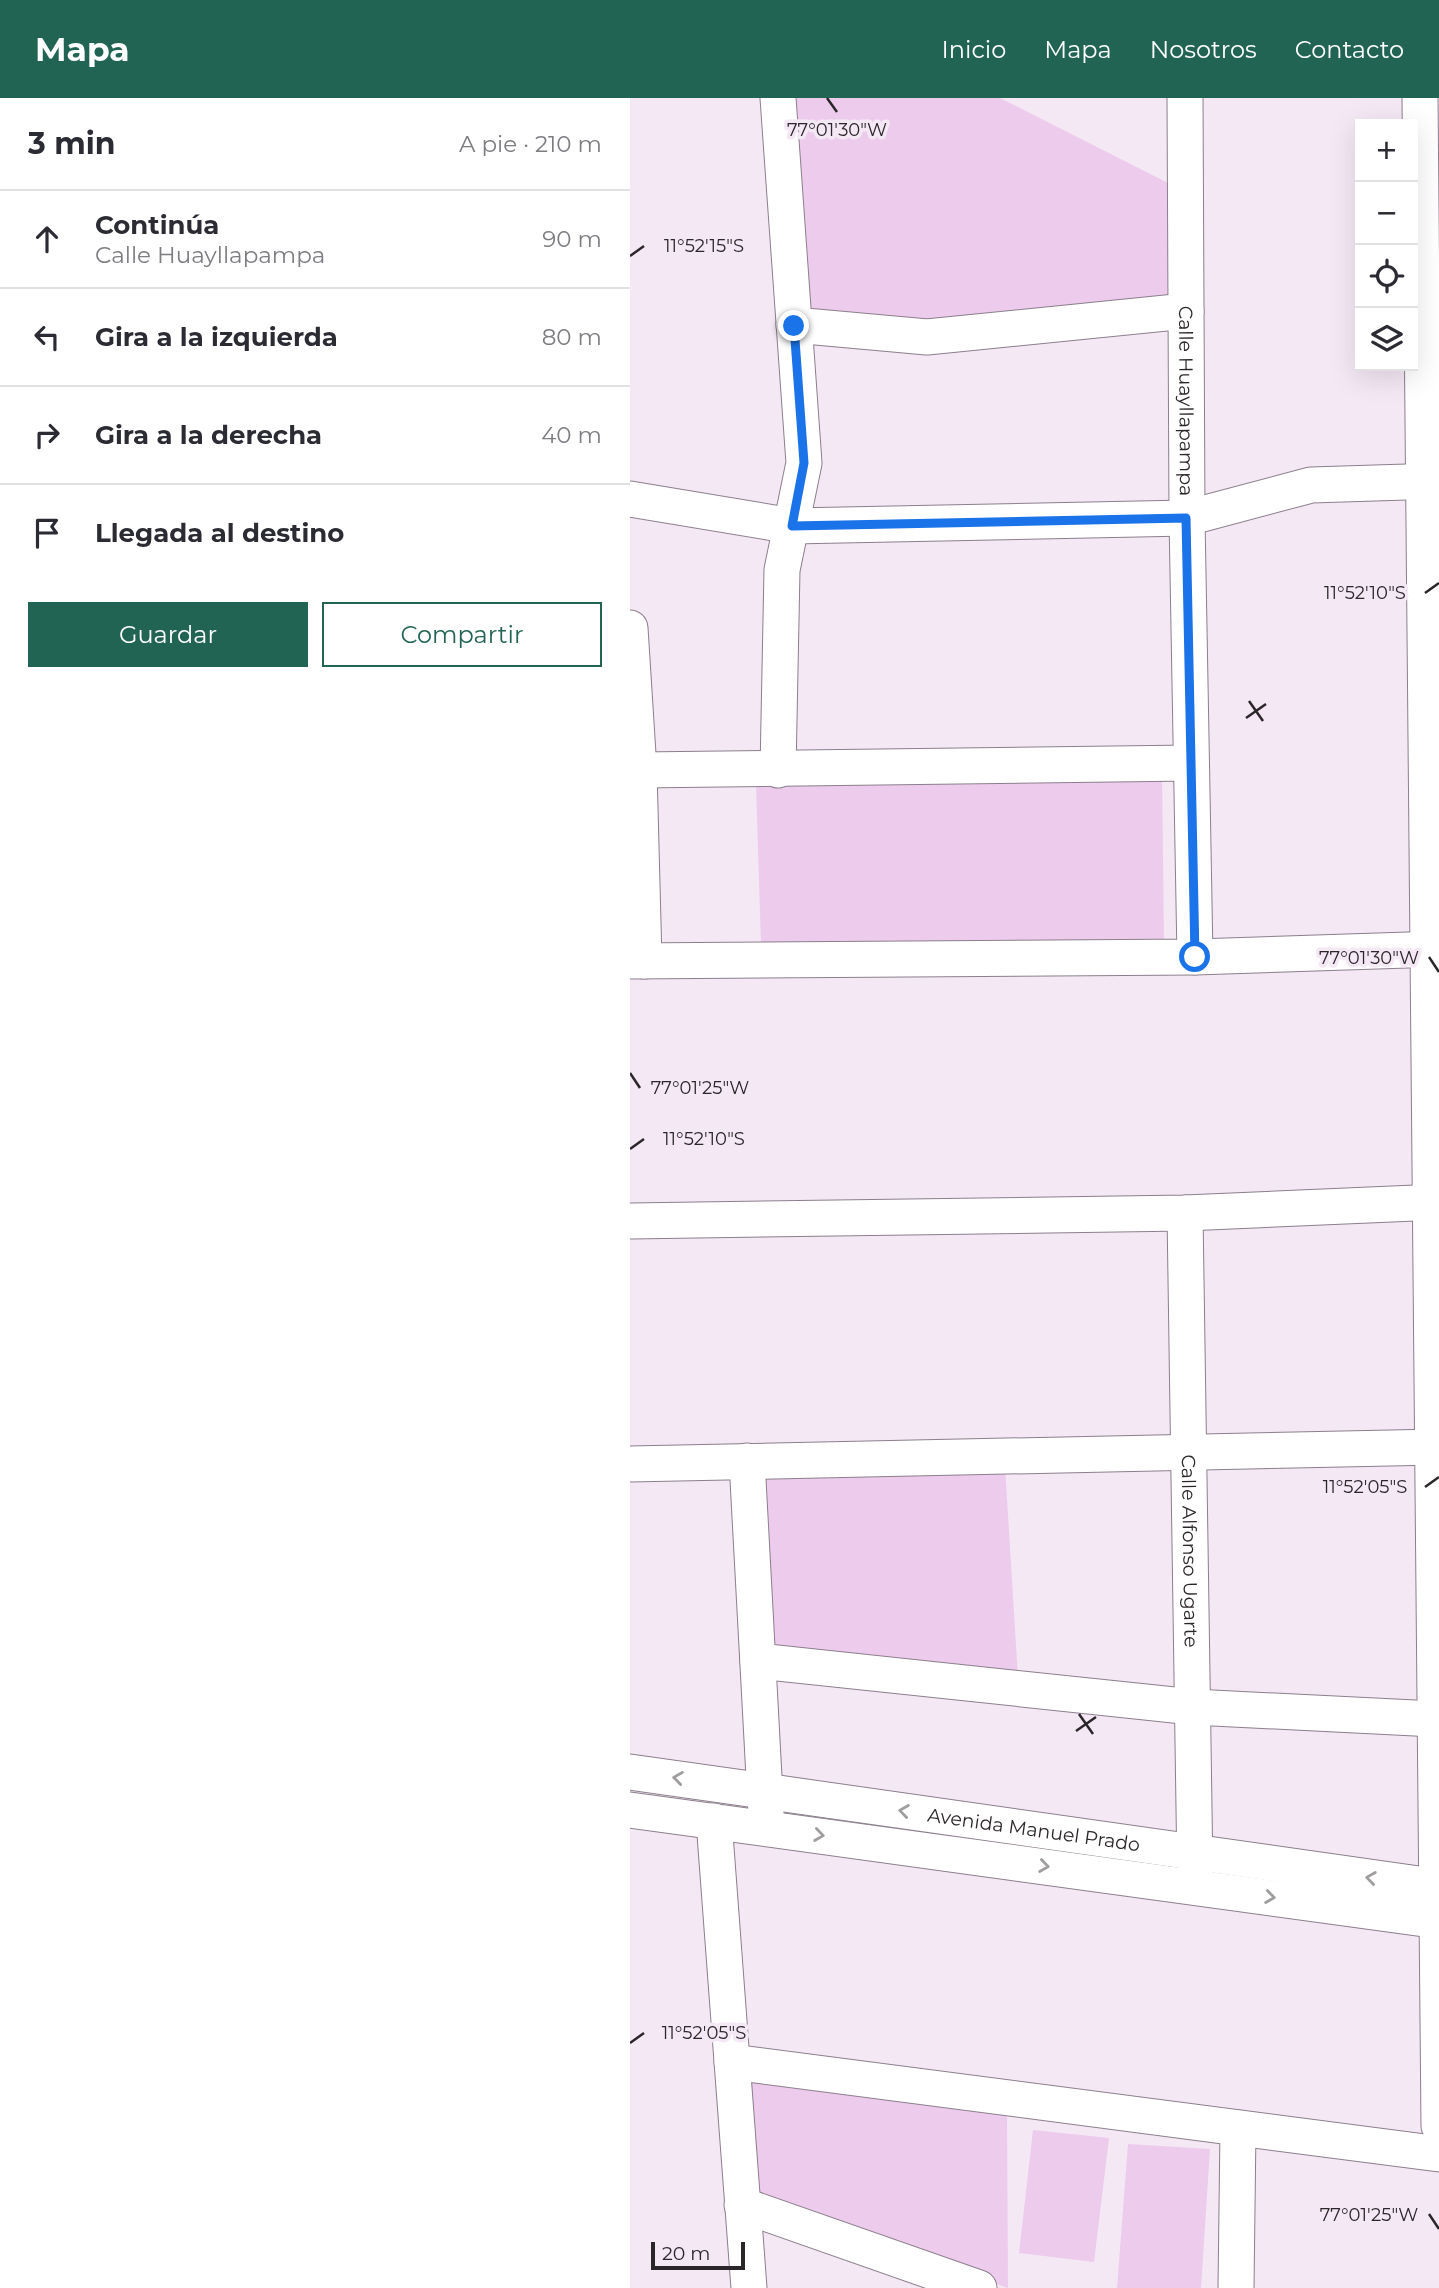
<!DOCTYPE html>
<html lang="es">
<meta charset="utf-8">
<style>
:root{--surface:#fff;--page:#f2f2f3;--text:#2b2b33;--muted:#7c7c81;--line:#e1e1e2;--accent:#216453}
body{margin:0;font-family:Montserrat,sans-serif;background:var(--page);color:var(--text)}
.controls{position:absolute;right:21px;top:21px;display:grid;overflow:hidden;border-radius:0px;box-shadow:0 7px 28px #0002}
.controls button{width:63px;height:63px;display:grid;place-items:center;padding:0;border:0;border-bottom:2px solid var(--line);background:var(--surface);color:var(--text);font:35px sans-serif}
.scale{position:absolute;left:21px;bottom:18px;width:94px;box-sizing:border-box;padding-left:7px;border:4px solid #2b262a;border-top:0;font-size:19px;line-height:24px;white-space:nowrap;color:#2b262a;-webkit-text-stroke:5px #f5e8f5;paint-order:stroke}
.stop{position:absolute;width:21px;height:21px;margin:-16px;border:5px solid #1a73e8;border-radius:50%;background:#fff}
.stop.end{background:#1a73e8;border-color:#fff;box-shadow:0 2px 7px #0008}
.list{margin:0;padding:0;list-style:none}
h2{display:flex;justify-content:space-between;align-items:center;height:91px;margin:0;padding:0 28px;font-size:30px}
h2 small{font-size:23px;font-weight:400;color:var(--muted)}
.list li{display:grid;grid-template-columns:46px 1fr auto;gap:21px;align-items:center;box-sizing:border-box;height:98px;padding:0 28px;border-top:2px solid var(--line)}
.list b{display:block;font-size:26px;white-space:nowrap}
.list p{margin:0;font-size:23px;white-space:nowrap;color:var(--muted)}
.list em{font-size:23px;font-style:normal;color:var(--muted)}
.actions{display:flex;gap:14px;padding:21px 28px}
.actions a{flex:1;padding:16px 0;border:2px solid var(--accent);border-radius:0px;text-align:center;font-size:24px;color:var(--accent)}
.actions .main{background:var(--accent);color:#fff}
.icon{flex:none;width:38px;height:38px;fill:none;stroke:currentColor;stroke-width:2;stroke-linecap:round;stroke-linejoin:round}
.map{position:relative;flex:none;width:809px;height:2190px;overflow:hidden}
header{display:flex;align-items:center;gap:42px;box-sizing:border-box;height:98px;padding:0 35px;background:var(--accent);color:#fff}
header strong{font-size:33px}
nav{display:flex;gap:38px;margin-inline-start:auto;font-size:24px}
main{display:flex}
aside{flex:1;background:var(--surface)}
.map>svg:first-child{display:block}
.green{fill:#edcbec}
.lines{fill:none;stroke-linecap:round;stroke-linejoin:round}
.minor-casing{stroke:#8b7f8b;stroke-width:37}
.minor{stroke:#fff;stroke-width:35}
.oneway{stroke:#a09d9f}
.route{stroke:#1a73e8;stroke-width:9}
.ticks{fill:none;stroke:#2b262a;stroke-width:2.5}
.labels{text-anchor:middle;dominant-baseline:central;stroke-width:7;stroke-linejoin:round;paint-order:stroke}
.street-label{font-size:19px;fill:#2b262a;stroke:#f5e8f5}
.ticks-label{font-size:18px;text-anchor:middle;fill:#2b262a;stroke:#f5e8f5;stroke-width:7;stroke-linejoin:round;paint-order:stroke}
</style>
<header>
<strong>Mapa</strong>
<nav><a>Inicio</a><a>Mapa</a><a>Nosotros</a><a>Contacto</a></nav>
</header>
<main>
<aside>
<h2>3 min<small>A pie · 210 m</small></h2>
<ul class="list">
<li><svg class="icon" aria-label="ahead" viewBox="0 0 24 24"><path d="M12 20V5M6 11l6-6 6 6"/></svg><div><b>Continúa</b><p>Calle Huayllapampa</p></div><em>90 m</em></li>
<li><svg class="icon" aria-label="left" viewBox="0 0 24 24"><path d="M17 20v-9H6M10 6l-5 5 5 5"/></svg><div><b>Gira a la izquierda</b></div><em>80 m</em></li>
<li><svg class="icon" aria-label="right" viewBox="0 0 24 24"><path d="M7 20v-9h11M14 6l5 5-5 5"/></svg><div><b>Gira a la derecha</b></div><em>40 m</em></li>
<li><svg class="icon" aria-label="arrive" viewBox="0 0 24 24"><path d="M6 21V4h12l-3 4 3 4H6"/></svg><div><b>Llegada al destino</b></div></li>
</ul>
<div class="actions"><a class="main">Guardar</a><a>Compartir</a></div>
</aside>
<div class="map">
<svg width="809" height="2190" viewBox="0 0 809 2190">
<rect width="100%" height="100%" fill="#f5e8f5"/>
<path class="green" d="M164,0H370L538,85L541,199L296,225L181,216Z
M532,673L534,845L131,847L126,687Z
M375,1368L388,1580L141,1554L132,1374Z
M119,1978L377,2011L378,2190L129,2105Z
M403,2032L479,2040L464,2164L389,2155Z
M498,2046L580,2051L571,2190H487Z"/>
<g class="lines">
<g class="minor-casing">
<g id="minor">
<path d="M148,0L174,365L152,472L148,672"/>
<path id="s1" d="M555,0L557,420L565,859"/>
<path d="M790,0L809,2028"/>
<path d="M164,227L297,239L556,213"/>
<path d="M0,401L162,428L557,420L681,387L809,383"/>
<path d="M0,530L9,672L14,863"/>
<path d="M9,672L561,665"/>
<path d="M0,863L565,859L809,851"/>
<path id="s2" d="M555,1115L565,1776"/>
<path d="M0,1123L555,1115L809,1104"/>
<path d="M117,1363L136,1716"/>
<path d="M0,1366L809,1349"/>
<path d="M128,1563L563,1609L805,1621"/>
<path id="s3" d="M0,1674L809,1789"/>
<path d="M0,1712L809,1823"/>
<path d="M84,1723L119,2190"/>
<path d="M102,1964L809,2056"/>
<path d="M112,2107L349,2190"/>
<path d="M606,2190L608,2030"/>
</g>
</g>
<use href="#minor" class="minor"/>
</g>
<defs><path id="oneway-chevron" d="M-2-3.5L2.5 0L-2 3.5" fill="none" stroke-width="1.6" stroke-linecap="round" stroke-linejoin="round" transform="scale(1.75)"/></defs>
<g class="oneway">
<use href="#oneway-chevron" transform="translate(48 1680) rotate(-172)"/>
<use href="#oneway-chevron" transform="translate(274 1713) rotate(-172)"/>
<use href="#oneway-chevron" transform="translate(189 1737) rotate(8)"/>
<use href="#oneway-chevron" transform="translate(414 1768) rotate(8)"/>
<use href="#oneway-chevron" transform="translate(741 1780) rotate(-172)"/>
<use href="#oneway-chevron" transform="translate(640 1799) rotate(8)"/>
</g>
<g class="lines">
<path class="route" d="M164,228L174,365L162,428L556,420L565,859"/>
</g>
<path class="ticks" d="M197,0L207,14M0,158L14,148M795,495L809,485M619,603L633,623M616,620L636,606M799,859L809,874M0,975L10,990M0,1051L14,1041M795,1389L809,1379M449,1616L463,1636M446,1633L466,1619M0,1945L14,1935M799,2116L809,2131"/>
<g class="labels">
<g class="street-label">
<text stroke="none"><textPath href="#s1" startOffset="303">Calle Huayllapampa</textPath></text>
<text stroke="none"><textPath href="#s2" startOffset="338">Calle Alfonso Ugarte</textPath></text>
<text stroke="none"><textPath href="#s3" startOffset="408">Avenida Manuel Prado</textPath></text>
</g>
</g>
<g class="ticks-label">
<text x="207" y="38">77°01'30"W</text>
<text x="74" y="154">11°52'15"S</text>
<text x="735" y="501">11°52'10"S</text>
<text x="739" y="866">77°01'30"W</text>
<text x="70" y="996">77°01'25"W</text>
<text x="74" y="1047">11°52'10"S</text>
<text x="735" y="1395">11°52'05"S</text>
<text x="74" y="1941">11°52'05"S</text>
<text x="739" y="2123">77°01'25"W</text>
</g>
</svg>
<div class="controls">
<button>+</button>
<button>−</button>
<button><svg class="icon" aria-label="locate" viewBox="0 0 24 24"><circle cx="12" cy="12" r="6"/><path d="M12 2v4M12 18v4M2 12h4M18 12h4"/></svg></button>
<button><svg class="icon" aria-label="layers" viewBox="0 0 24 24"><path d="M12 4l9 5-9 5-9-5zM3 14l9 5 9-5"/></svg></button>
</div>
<div class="scale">20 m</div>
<div class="stop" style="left:565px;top:859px"></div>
<div class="stop end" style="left:164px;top:228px"></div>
</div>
</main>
